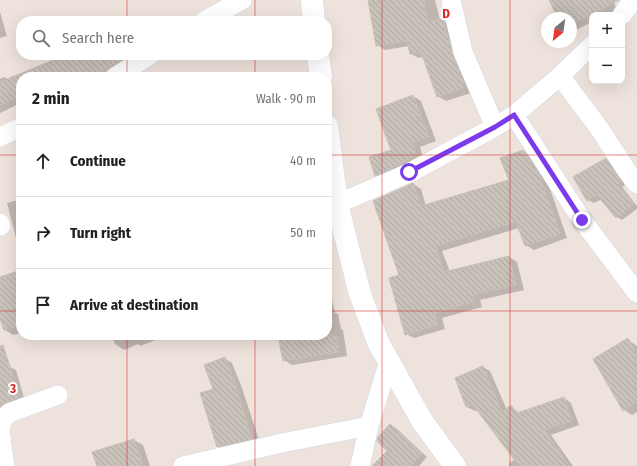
<!DOCTYPE html>
<meta charset="utf-8">
<style>
:root{--surface:#fff;--page:#f2f2f2;--text:#202124;--muted:#757577;--line:#e0e0e0}
body{margin:0;font-family:"Fira Sans Condensed",sans-serif;background:var(--page);color:var(--text)}
.controls{position:absolute;right:12px;top:12px;display:grid;overflow:hidden;border-radius:8px;box-shadow:0 4px 16px #0002}
.controls button{width:36px;height:36px;display:grid;place-items:center;padding:0;border:0;border-bottom:1px solid var(--line);background:var(--surface);color:var(--text);font:20px sans-serif}
.compass{position:absolute;left:541px;top:12px;width:36px;height:36px;border-radius:50%;background:var(--surface);box-shadow:0 4px 16px #0002;rotate:209deg}
.stop{position:absolute;width:12px;height:12px;margin:-9px;border:3px solid #7c3aed;border-radius:50%;background:#fff}
.stop.end{background:#7c3aed;border-color:#fff;box-shadow:0 1px 4px #0008}
.list{margin:0;padding:0;list-style:none}
h2{display:flex;justify-content:space-between;align-items:center;height:52px;margin:0;padding:0 16px;font-size:17px}
h2 small{font-size:13px;font-weight:400;color:var(--muted)}
.list li{display:grid;grid-template-columns:26px 1fr auto;gap:12px;align-items:center;box-sizing:border-box;height:72px;padding:0 16px;border-top:1px solid var(--line)}
.list b{display:block;font-size:15px;white-space:nowrap}
.list em{font-size:13px;font-style:normal;color:var(--muted)}
.icon{flex:none;width:22px;height:22px;fill:none;stroke:currentColor;stroke-width:2;stroke-linecap:round;stroke-linejoin:round}
.map{position:relative;flex:none;width:637px;height:466px;overflow:hidden}
.search{position:absolute;background:var(--surface);box-shadow:0 4px 16px #0002;left:16px;top:16px;width:316px;height:44px;display:flex;align-items:center;gap:10px;box-sizing:border-box;padding:0 14px;border-radius:16px;color:var(--muted);font-size:15px}
.panel{position:absolute;background:var(--surface);box-shadow:0 4px 16px #0002;left:16px;top:72px;width:316px;height:268px;border-radius:16px}
.map>svg:first-child{display:block}
.shadow{fill:#0003}
.building{fill:url(#building-back-hatch);stroke:#c9bfb5}
.lines{fill:none;stroke-linecap:round;stroke-linejoin:round}
.street-casing{stroke:#d1d7e5;stroke-width:20}
.secondary-casing{stroke:#d1d7e5;stroke-width:23}
.street{stroke:#fff;stroke-width:19}
.secondary{stroke:#fff;stroke-width:22}
.route{stroke:#7c3aed;stroke-width:5}
.grid{fill:none;stroke:#d62828;stroke-width:1;stroke-opacity:0.55}
.grid-label{font-size:13px;text-anchor:middle;font-weight:bold;fill:#d62828;stroke:#fff;stroke-width:4;stroke-linejoin:round;paint-order:stroke}
</style>
<div class="map">
<svg width="637" height="466" viewBox="0 0 637 466">
<defs>
<pattern id="building-back-hatch" width="6" height="6" patternUnits="userSpaceOnUse"><rect width="6" height="6" fill="#c9c2ba"/><path d="M-1 5l2 2M0 0l6 6M5-1l2 2" fill="none" stroke="#ada7a0"/></pattern>
</defs>
<rect width="100%" height="100%" fill="#eee3dc"/>
<path class="shadow" d="M369,0H435L440,20H442L451,25L474,92L446,101L438,96L424,57L419,58L411,54L409,46L385,50L377,45Z
M550,0H613L617,10L607,15H592V22L572,32L571,31V18H559Z
M0,12L7,36L0,38Z
M65,55H132L134,61L108,77H21V103L0,113V79L4,77L9,80Z
M413,96L421,101L436,141L420,147L424,161L384,180L376,175L392,150Z
M523,151L531,156L547,180L567,238L534,250L526,245L519,228L442,251L450,272L509,257L517,262L524,290L480,300L482,307L442,318L445,329L414,338L406,334L401,275L413,184L421,189L426,206L510,181Z
M606,159L611,162L625,185L622,187L637,206V209L622,220L617,217L602,199L594,203L588,200L575,177Z
M21,199V241L16,238L7,203Z
M21,271V333L13,335L5,330L0,315V278Z
M327,279L335,313L338,314L341,329L343,330L347,356L292,365L284,360L279,335H327Z
M112,335H159L161,338L140,346L138,344L124,350L115,344Z
M628,340L637,346V412L632,415L624,410Z
M224,358L232,363L242,388L260,443L226,451L218,446L214,390Z
M10,367L16,370L25,401L0,415V370Z
M483,367L490,371L507,410L511,407L520,413L564,398L571,403L579,425L551,435L573,466H510L509,464L515,459L478,410L475,411L467,407Z
M390,425L396,428L427,457L419,466H375L388,450Z
M134,440L143,445L150,466H98L94,452Z"/>
<path class="building" d="M368,0H424L427,21L443,19L453,56L466,87L437,97L421,52L410,54L407,41L376,46Z
M549,0H619L571,24V18H558Z
M65,55H129L107,69L90,77H21V95L0,105V82Z
M413,95L429,137L412,143L417,156L375,176L369,157L391,150L376,109Z
M523,150L539,174L560,234L525,246L516,222L435,246L444,272L509,256L516,285L472,295L474,302L435,313L438,325L405,335L389,278L399,275L373,201L413,183L421,206L509,180L500,158Z
M606,158L621,182L617,184L634,204L616,218L597,195L587,201L573,177Z
M21,270V325L4,330L0,319V277Z
M278,335H336L339,352L283,361Z
M628,338L637,355V402L623,411L593,359Z
M3,345L20,397L5,403L0,406V346Z
M225,357L235,383L252,439L217,447L200,393L213,389L204,365Z
M483,366L502,412L511,405L517,413L564,397L572,421L544,430L569,466H519L473,405L466,407L455,378Z
M390,424L422,453L410,466H372L387,451L377,441L378,437Z
M134,439L143,466H97L92,452Z"/>
<g class="lines">
<g class="street-casing">
<path id="street" d="M451,0L463,52L495,127
M622,15L628,7L632,0
M204,21L242,0
M560,76L592,45
M115,77L150,55
M514,115L582,220L637,293
M0,137L21,127
M337,204L409,173L495,127L514,115L560,76L599,128L627,171L637,184
M0,223L1,226
M0,431L2,420L9,413L58,395
M0,431L5,466
M183,466L282,443L369,426
M360,466L369,426L389,361"/>
</g>
<g class="secondary-casing">
<path id="secondary" d="M312,0L314,21
M318,55L321,77
M327,126L337,204L360,294L378,342L422,421L455,466"/>
</g>
<use href="#street" class="street"/>
<use href="#secondary" class="secondary"/>
</g>
<g class="lines">
<path class="route" d="M409,172L495,127L514,115L582,220"/>
</g>
<path class="grid" d="M127,0V21M255,0V21M382,0V466M510,0V466M127,55V77M255,55V77M0,155H21M327,155H637M0,311H21M327,311H637M127,335V466M255,335V466"/>
<g class="grid-label">
<text x="446" y="18">D</text>
<text x="13" y="393">3</text>
</g>
</svg>
<div class="controls">
<button>+</button>
<button>−</button>
</div>
<svg class="compass" viewBox="-18 -18 36 36"><path d="M0-13l5 13h-10z" fill="#e53935"/><path d="M0 13l5-13h-10z" fill="#757577"/></svg>
<div class="stop" style="left:409px;top:172px"></div>
<div class="stop end" style="left:582px;top:220px"></div>
<div class="search"><svg class="icon" aria-label="search" viewBox="0 0 24 24"><circle cx="10" cy="10" r="6"/><path d="M15 15l6 6"/></svg>Search here</div>
<section class="panel">
<h2>2 min<small>Walk · 90 m</small></h2>
<ul class="list">
<li><svg class="icon" aria-label="ahead" viewBox="0 0 24 24"><path d="M12 20V5M6 11l6-6 6 6"/></svg><div><b>Continue</b></div><em>40 m</em></li>
<li><svg class="icon" aria-label="right" viewBox="0 0 24 24"><path d="M7 20v-9h11M14 6l5 5-5 5"/></svg><div><b>Turn right</b></div><em>50 m</em></li>
<li><svg class="icon" aria-label="arrive" viewBox="0 0 24 24"><path d="M6 21V4h12l-3 4 3 4H6"/></svg><div><b>Arrive at destination</b></div></li>
</ul>
</section>
</div>
